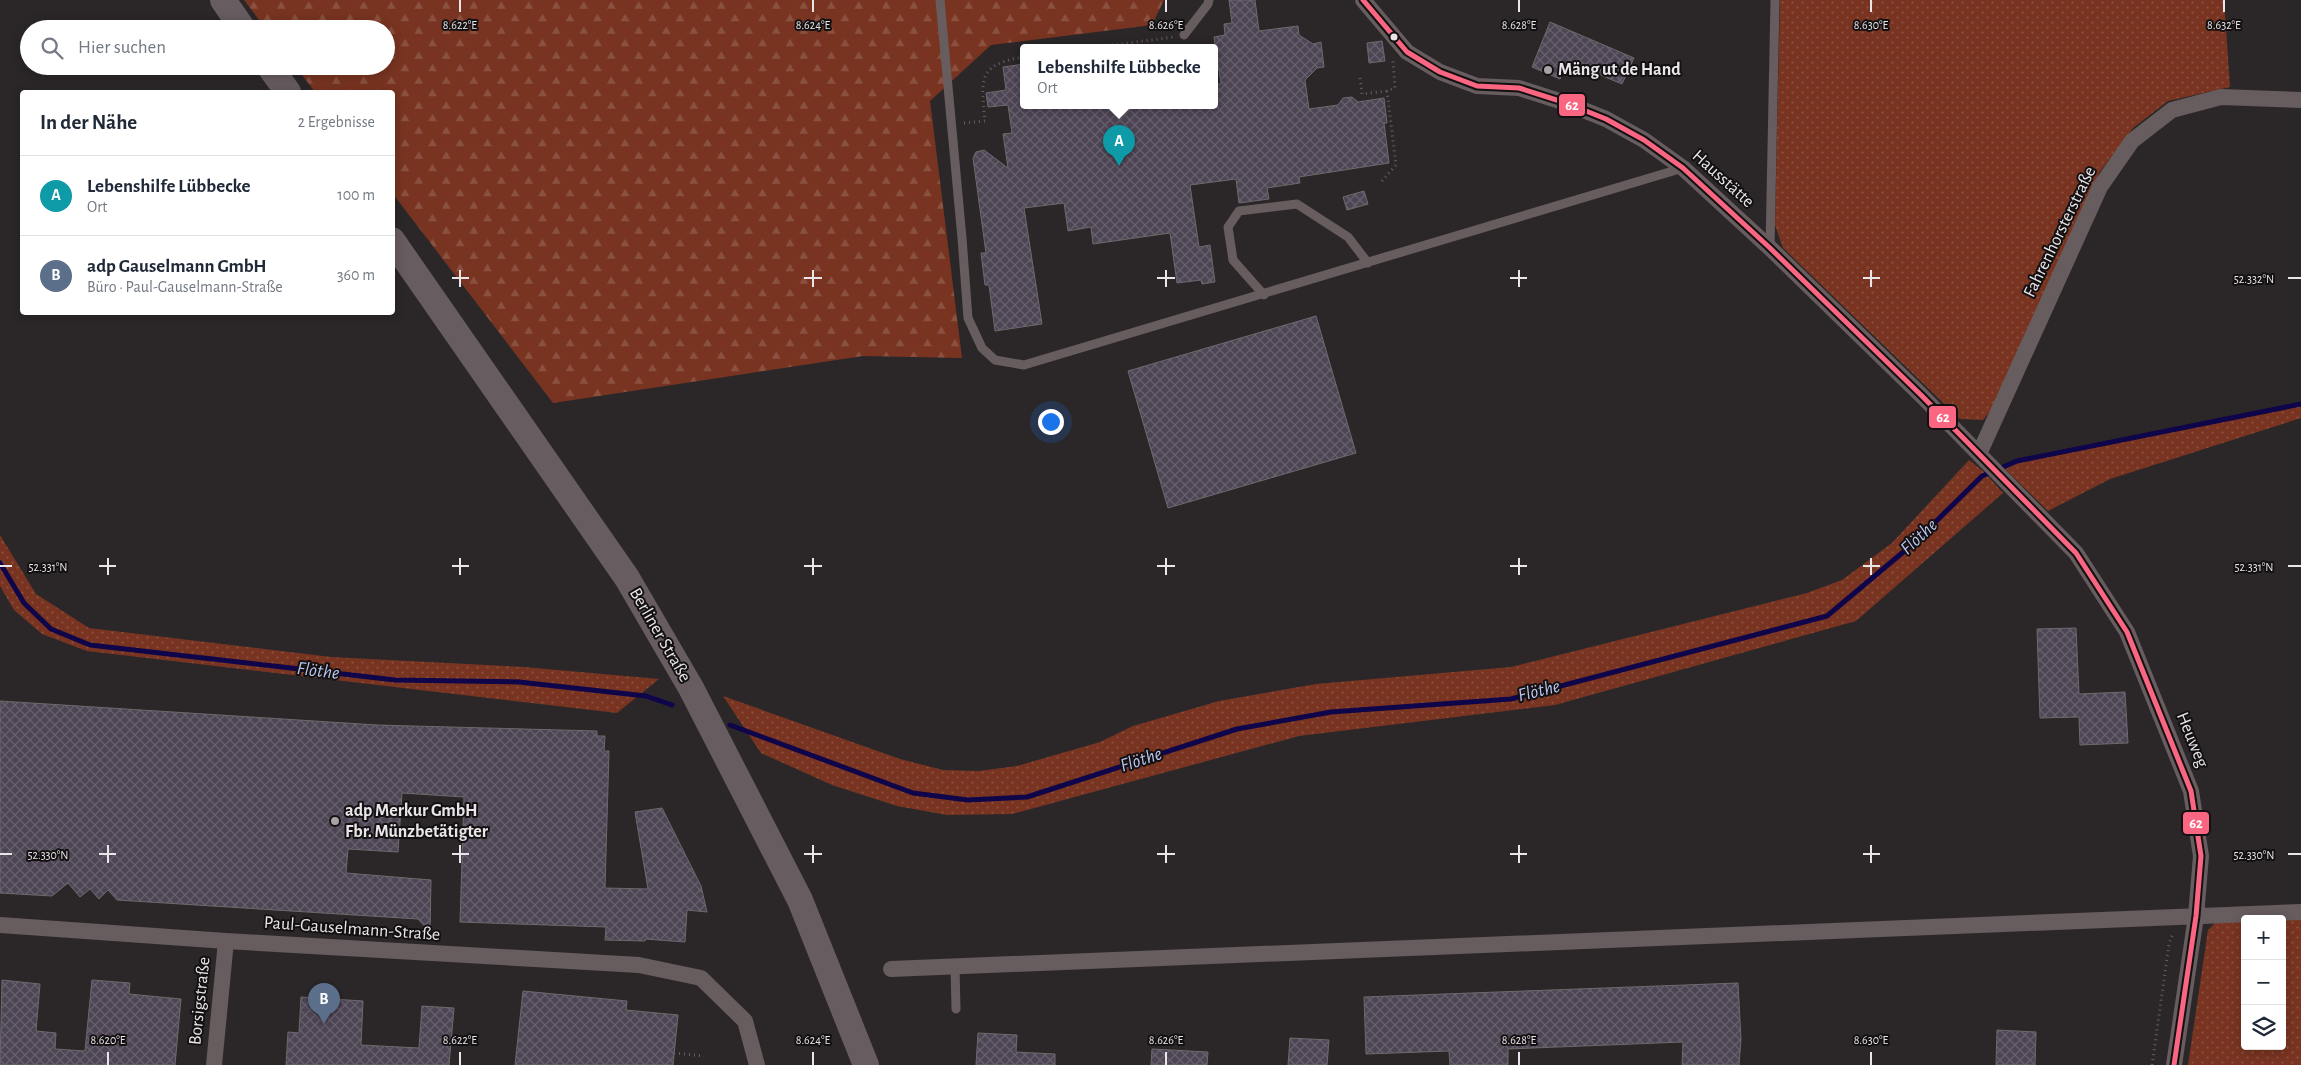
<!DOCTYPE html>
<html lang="de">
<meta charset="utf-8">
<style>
:root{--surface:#fff;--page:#f6f6f7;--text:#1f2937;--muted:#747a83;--line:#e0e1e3;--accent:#111827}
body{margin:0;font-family:"Alegreya Sans",sans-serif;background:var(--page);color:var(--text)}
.controls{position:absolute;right:15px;bottom:15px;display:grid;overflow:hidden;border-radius:5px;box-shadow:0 2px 12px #0003}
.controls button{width:45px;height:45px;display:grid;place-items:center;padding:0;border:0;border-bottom:1px solid var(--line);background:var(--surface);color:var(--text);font:25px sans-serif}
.you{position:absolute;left:1050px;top:421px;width:18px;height:18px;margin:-12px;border:4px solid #fff;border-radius:50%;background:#1a73e8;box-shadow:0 0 0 8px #1a73e833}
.badge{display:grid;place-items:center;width:32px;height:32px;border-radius:50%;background:var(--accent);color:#fff;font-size:16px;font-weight:700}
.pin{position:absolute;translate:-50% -41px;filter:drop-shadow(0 1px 2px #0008)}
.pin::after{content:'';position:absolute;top:26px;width:18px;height:15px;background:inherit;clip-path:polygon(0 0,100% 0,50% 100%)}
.popup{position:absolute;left:1020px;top:44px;width:198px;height:65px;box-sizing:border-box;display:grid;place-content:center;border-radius:5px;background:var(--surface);filter:drop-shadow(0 1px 4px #0005);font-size:16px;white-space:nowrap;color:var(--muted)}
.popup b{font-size:19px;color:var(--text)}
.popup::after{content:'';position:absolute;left:50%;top:100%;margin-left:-10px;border:10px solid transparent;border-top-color:var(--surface)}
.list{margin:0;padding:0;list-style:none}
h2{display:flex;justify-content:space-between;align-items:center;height:65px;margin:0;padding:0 20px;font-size:21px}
h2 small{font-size:16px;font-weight:400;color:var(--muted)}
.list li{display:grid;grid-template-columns:32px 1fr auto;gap:15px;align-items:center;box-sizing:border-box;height:80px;padding:0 20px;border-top:1px solid var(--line)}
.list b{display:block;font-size:19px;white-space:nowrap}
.list p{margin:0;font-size:16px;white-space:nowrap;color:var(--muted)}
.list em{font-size:16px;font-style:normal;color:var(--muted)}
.icon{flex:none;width:28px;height:28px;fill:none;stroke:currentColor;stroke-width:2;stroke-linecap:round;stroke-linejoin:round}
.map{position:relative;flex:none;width:2301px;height:1065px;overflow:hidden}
.search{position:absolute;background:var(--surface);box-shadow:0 2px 12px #0003;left:20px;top:20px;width:375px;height:55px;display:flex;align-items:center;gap:12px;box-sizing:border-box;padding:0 18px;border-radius:28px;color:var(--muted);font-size:19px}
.panel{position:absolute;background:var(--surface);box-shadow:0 2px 12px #0003;left:20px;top:90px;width:375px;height:225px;border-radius:5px}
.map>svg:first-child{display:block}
.grass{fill:url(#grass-dots)}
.forest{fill:url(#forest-firs)}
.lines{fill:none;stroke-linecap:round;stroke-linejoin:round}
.stream{stroke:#0e054a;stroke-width:5}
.building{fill:url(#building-cross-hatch);stroke:#6c6a6d}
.path{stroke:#665e60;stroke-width:3;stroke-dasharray:1 4;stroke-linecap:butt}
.lane{stroke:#675c5e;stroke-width:9}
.street{stroke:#675c5e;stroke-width:16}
.primary{stroke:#675c5f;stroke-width:26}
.bus-1-casing{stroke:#131012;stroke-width:9}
.bus-1{stroke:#fa6682;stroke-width:5}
.ticks{fill:none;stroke:#e9e5e8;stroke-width:2}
.bus-dot{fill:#e9e5e8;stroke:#131012;stroke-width:2}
.poi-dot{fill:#a6a2a5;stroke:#131012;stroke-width:2}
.labels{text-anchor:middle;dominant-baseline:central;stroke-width:4;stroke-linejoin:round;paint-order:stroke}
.poi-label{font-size:18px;font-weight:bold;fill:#e9e5e8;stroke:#131012;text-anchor:start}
.street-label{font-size:18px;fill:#e9e5e8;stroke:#131012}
.water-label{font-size:19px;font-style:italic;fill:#bac6f1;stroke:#131012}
.ticks-label{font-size:12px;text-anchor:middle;fill:#e9e5e8;stroke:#131012;stroke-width:4;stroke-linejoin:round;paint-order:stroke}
.line-badge{stroke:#131012;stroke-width:2}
.badge-label{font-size:14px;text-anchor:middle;font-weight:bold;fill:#fff}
</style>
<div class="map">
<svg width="2301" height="1065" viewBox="0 0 2301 1065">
<defs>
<pattern id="grass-dots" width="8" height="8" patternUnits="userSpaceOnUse" patternTransform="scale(1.25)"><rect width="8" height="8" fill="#783420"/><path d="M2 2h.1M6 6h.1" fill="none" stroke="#8b5140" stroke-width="1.8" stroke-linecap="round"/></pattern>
<pattern id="forest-firs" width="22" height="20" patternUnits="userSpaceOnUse" patternTransform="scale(1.25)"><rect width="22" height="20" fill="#783420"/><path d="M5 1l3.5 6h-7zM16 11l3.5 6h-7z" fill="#8b5140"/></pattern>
<pattern id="building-cross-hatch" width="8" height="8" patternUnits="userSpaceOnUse" patternTransform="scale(1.25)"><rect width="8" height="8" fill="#4e4554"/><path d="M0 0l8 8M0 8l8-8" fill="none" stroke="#68606d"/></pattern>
</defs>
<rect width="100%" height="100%" fill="#2b2729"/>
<path class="grass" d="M1780,0H2224L2230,87L2168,101L2133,128L2099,173L1995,405L1983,420L1960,419L1783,248L1775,225Z
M2301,406V418L2110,479L2048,511L2005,469L2017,463Z
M1969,460L1984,472L2003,493L1856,621L1555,705L1299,736L1012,814L947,815L897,806L832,785L761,753L723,696L900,759L943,770L979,771L1017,766L1100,742L1133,726L1219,701L1316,684L1511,667L1807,593L1842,580L1892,543Z
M0,535L36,594L89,628L331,657L524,667L659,679L617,713L87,651L42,634L14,610L0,586Z
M2301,918V1065H2188L2208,930L2218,920L2245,919V1046H2282V919Z"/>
<path class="forest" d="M244,0H1164L1152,25L991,45L930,101L962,358L863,356L553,403L393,194L392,92H315L295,66H386V29H266Z"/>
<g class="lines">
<path class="stream" d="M0,563L24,603L51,629L90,645L395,680L519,682L646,696L672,705
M730,725L913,793L968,800L1027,797L1237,729L1331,712L1511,699L1827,616L1914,543L1982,476L2017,461L2301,404"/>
</g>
<path class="building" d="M1229,0H1255L1259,31L1298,26L1299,35L1313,44L1321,42L1324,67L1317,68L1305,80L1309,109L1338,105L1343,98L1352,97L1358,102L1384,98L1387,123H1384L1389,163L1299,177L1300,183L1267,188L1269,199L1239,203L1236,179L1190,185L1199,247L1210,245L1215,282L1202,284L1201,280L1177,283L1170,233L1093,244L1091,227L1068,231L1064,203L1024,208L1042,324L995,331L989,285H985L981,253H986L973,158L976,152L984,150L1008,168L1003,134L1012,133L1008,105L988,107L986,93L1006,90L1003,67L1024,64V105H1214V84H1221L1214,37L1225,35L1224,24L1232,23Z
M1550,22L1634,58L1622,84L1567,61L1560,79L1532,67Z
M1382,41L1385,61L1369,63L1367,43Z
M1364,191L1368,204L1347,210L1343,197Z
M1316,316L1356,453L1168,508L1128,371Z
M2076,628L2079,694L2125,692L2128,743L2080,745L2079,717L2040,718L2037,629Z
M0,701L377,725L597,731V736H605L604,751H609L605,888L648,889L635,812L662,808L701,886L707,912L687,910L685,942L645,939V941L605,940L606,927L460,922L464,797L402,793L398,852L348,849L346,873L431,880L430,932L418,919L117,900L108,890L99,899L90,889L80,897L68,883L52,896L0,893Z
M2,980L40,984L36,1031L56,1033L55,1049L85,1051L92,980L130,983L129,994L181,999L175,1065H0Z
M1738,983L1741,1039L1739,1065H1682L1683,1042L1508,1049V1065H1450L1449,1051L1366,1054L1364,997Z
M523,991L627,1001L626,1010L678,1015L673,1065H515Z
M301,997L363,1001L361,1045L419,1048L422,1006L454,1008L449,1065H286L288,1032L299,1033Z
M1997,1030L2036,1032L2035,1065H1996Z
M978,1033L1017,1035L1016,1052L1055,1054V1065H976Z
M1290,1038L1329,1040L1327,1065H1288Z
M1152,1049L1208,1052L1207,1065H1151Z"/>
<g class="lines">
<path class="path" d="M1097,47L1174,37
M1360,78L1362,94L1387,91
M964,123L985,121C981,80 977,64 1024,57
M1382,181L1396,165L1387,91L1395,88L1393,61
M674,1053L704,1056
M2152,1065L2169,944L2173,933"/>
<path class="lane" d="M940,0L962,238L968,318L982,348L995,360L1024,365L1683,168
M1184,35L1208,4L1209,0
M1770,247L1775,0
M1264,295L1233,260L1228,227L1239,211L1297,204L1348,237L1368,263
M955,966L956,1009"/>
<path class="street" d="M1363,0L1407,52L1440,72L1477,86L1519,88L1566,103L1606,119L1644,140L1683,168L1770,248L1922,396L2076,553L2127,632L2191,791L2201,856L2196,916L2174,1065
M1979,454L2100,187L2132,141L2172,110L2221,97L2301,100
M0,925L226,941L639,965L701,978L745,1021L757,1065
M891,969L2301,912
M214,1065L226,941"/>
<path class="primary" d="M223,0L243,29
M269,66L288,92
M392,240L627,578L691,688L800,900L866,1065"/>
<g class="bus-1-casing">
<path id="bus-1" d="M1363,0L1407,52L1440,72L1477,86L1519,88L1566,103L1606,119L1644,140L1683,168L1770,248L1922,396L2076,553L2127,632L2191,791L2201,856L2196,916L2174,1065"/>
</g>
<use href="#bus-1" class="bus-1"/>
</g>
<path class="ticks" d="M460,0V12M813,0V12M1166,0V12M1519,0V12M1871,0V12M2224,0V12M460,270V287M813,270V287M1166,270V287M1519,270V287M1871,270V287M452,278H469M804,278H822M1157,278H1175M1510,278H1527M1863,278H1880M2288,278H2301M108,558V575M460,558V575M813,558V575M1166,558V575M1519,558V575M1871,558V575M0,566H12M99,566H116M452,566H469M804,566H822M1157,566H1175M1510,566H1527M1863,566H1880M2288,566H2301M108,845V863M460,845V863M813,845V863M1166,845V863M1519,845V863M1871,845V863M0,854H12M99,854H116M452,854H469M804,854H822M1157,854H1175M1510,854H1527M1863,854H1880M2288,854H2301M108,1052V1065M460,1052V1065M813,1052V1065M1166,1052V1065M1519,1052V1065M1871,1052V1065"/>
<circle class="bus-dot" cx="1394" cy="37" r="4.5"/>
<g class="poi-dot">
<circle cx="1548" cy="70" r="5"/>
<circle cx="335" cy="821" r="5"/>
</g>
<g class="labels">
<g class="poi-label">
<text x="1558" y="70">Mäng ut de Hand</text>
<text x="345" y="811">adp Merkur GmbH<tspan x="345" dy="21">Fbr. Münzbetätigter</tspan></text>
</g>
<g class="street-label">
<text transform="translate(1723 179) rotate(42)">Hausstätte</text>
<text transform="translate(2060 232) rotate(-64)">Fahrenhorsterstraße</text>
<text transform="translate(660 635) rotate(60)">Berliner Straße</text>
<text transform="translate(2192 740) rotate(68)">Heuweg</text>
<text transform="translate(352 929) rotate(4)">Paul-Gauselmann-Straße</text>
<text transform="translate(200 1001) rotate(-84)">Borsigstraße</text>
</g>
<g class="water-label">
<text transform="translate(1919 537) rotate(-43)">Flöthe</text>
<text transform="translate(318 671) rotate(7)">Flöthe</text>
<text transform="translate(1539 691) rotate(-14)">Flöthe</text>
<text transform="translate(1141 760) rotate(-18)">Flöthe</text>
</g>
</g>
<g class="ticks-label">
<text x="460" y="29">8.622°E</text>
<text x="813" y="29">8.624°E</text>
<text x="1166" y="29">8.626°E</text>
<text x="1519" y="29">8.628°E</text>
<text x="1871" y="29">8.630°E</text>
<text x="2224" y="29">8.632°E</text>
<text x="2254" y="283">52.332°N</text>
<text x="48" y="571">52.331°N</text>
<text x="2254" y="571">52.331°N</text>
<text x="48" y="859">52.330°N</text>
<text x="2254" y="859">52.330°N</text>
<text x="108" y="1044">8.620°E</text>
<text x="460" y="1044">8.622°E</text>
<text x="813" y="1044">8.624°E</text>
<text x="1166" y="1044">8.626°E</text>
<text x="1519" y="1044">8.628°E</text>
<text x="1871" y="1044">8.630°E</text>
</g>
<g class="line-badge">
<rect x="1558" y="93" width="28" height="24" rx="5" fill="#fa6682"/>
<rect x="1928" y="405" width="29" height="24" rx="5" fill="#fa6682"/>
<rect x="2182" y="811" width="28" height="24" rx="5" fill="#fa6682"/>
</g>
<g class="badge-label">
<text x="1572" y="110">62</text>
<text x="1943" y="422">62</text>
<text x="2196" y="828">62</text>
</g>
</svg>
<div class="controls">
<button>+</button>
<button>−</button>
<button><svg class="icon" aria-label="layers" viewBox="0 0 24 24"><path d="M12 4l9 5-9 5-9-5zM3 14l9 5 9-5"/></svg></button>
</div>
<div class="you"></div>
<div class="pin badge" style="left:1119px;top:166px;background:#0f9aa8">A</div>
<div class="popup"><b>Lebenshilfe Lübbecke</b>Ort</div>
<div class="pin badge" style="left:324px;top:1024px;background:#5c6f8a">B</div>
<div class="search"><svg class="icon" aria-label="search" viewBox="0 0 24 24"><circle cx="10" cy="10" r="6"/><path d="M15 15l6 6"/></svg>Hier suchen</div>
<section class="panel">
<h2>In der Nähe<small>2 Ergebnisse</small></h2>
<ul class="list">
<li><span class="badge" style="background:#0f9aa8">A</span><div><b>Lebenshilfe Lübbecke</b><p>Ort</p></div><em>100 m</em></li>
<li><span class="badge" style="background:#5c6f8a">B</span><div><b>adp Gauselmann GmbH</b><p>Büro · Paul-Gauselmann-Straße</p></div><em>360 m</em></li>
</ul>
</section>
</div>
